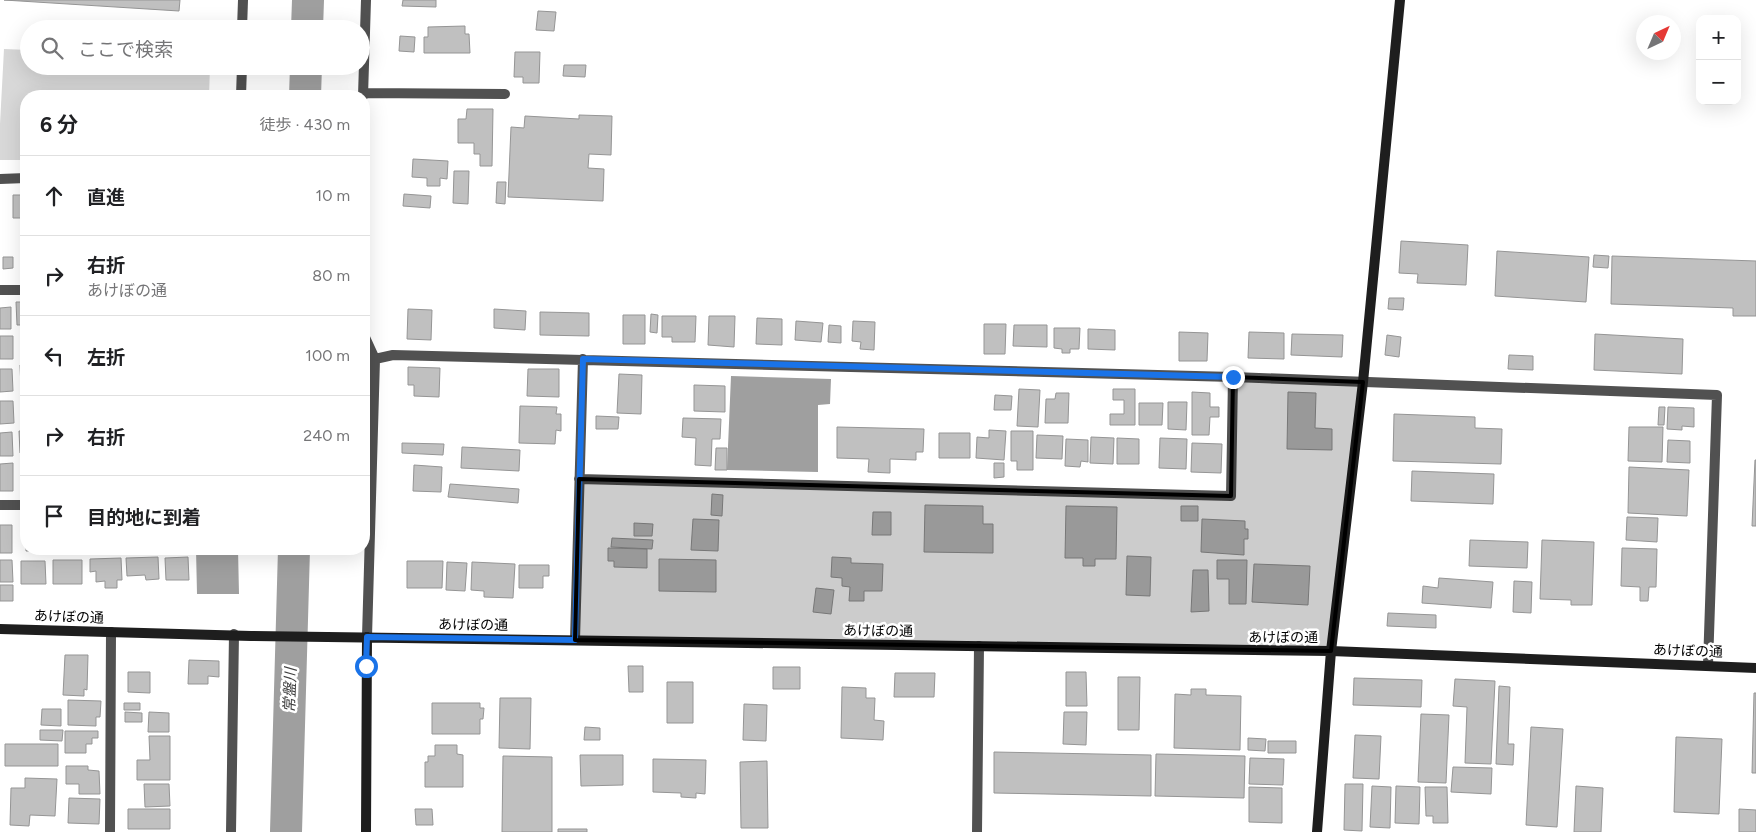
<!DOCTYPE html>
<html lang="ja">
<meta charset="utf-8">
<style>
:root{--surface:#fff;--page:#f2f2f2;--text:#202124;--muted:#757577;--line:#e0e0e0}
body{margin:0;font-family:Figtree,"Noto Sans JP",sans-serif;background:var(--page);color:var(--text)}
.controls{position:absolute;right:15px;top:15px;display:grid;overflow:hidden;border-radius:10px;box-shadow:0 5px 20px #0002}
.controls button{width:45px;height:45px;display:grid;place-items:center;padding:0;border:0;border-bottom:1px solid var(--line);background:var(--surface);color:var(--text);font:25px sans-serif}
.compass{position:absolute;left:1636px;top:15px;width:45px;height:45px;border-radius:50%;background:var(--surface);box-shadow:0 5px 20px #0002;rotate:44deg}
.stop{position:absolute;width:15px;height:15px;margin:-11px;border:4px solid #1a73e8;border-radius:50%;background:#fff}
.stop.end{background:#1a73e8;border-color:#fff;box-shadow:0 1px 5px #0008}
.list{margin:0;padding:0;list-style:none}
h2{display:flex;justify-content:space-between;align-items:center;height:65px;margin:0;padding:0 20px;font-size:21px}
h2 small{font-size:16px;font-weight:400;color:var(--muted)}
.list li{display:grid;grid-template-columns:32px 1fr auto;gap:15px;align-items:center;box-sizing:border-box;height:80px;padding:0 20px;border-top:1px solid var(--line)}
.list b{display:block;font-size:19px;white-space:nowrap}
.list p{margin:0;font-size:16px;white-space:nowrap;color:var(--muted)}
.list em{font-size:16px;font-style:normal;color:var(--muted)}
.icon{flex:none;width:28px;height:28px;fill:none;stroke:currentColor;stroke-width:2;stroke-linecap:round;stroke-linejoin:round}
.map{position:relative;flex:none;width:1756px;height:832px;overflow:hidden}
.search{position:absolute;background:var(--surface);box-shadow:0 5px 20px #0002;left:20px;top:20px;width:350px;height:55px;display:flex;align-items:center;gap:12px;box-sizing:border-box;padding:0 18px;border-radius:28px;color:var(--muted);font-size:19px}
.panel{position:absolute;background:var(--surface);box-shadow:0 5px 20px #0002;left:20px;top:90px;width:350px;height:465px;border-radius:20px}
.map>svg:first-child{display:block}
.green{fill:#d8d8d8}
.water{fill:#9f9f9f}
.lines{fill:none;stroke-linecap:round;stroke-linejoin:round}
.river{stroke:#9f9f9f;stroke-width:32}
.building{fill:#c0c0c0;stroke:#959595}
.street{stroke:#515151;stroke-width:10}
.secondary{stroke:#1e1e1e;stroke-width:10}
.route{stroke:#1a73e8;stroke-width:6}
.marked{fill:#000;fill-opacity:0.2;stroke:#000;stroke-width:4;stroke-linejoin:round}
.labels{text-anchor:middle;dominant-baseline:central;stroke-width:5;stroke-linejoin:round;paint-order:stroke}
.street-label{font-size:14px;fill:#000;stroke:#fff}
.water-label{font-size:15px;font-style:italic;fill:#404040;stroke:#fff}
</style>
<div class="map">
<svg width="1756" height="832" viewBox="0 0 1756 832">
<rect width="100%" height="100%" fill="#fff"/>
<path class="green" d="M4,49L29,50V66H210L209,96H26V160H0V124Z"/>
<path class="water" d="M731,376L831,379L830,404L818,405V472L727,470Z
M196,549H238L239,594H197Z"/>
<g class="lines">
<path class="river" d="M307,29L308,0
M305,96L306,66
M286,832L294,549"/>
</g>
<path class="building" d="M4,0H180L179,11Z
M403,0H436V7L402,6Z
M538,11L556,12L554,31L536,30Z
M465,26V34H469L470,53H424V37H428V27Z
M400,36L415,37L414,52L399,51Z
M515,52H540L539,83H523V77H514Z
M564,65H586L585,77L563,76Z
M467,109H493L492,166H480V154H474V143H458V119H466Z
M579,115L612,116L611,155L589,154L588,168L604,169L603,201L508,197L511,127L524,128L525,116L579,119Z
M413,159L448,161L447,179L440,178V186H427V178L412,177Z
M454,171H469L468,204L453,203Z
M497,182H506L505,204L496,203Z
M404,194L431,196L430,208L403,206Z
M13,195H26V218H13Z
M1401,241L1468,245L1466,285L1417,283L1418,274L1399,273Z
M1497,251L1589,257L1586,302L1495,296Z
M1594,255L1609,256L1608,268L1593,267Z
M1612,256L1756,261V316H1733V308L1611,304Z
M3,257H13V268L3,269Z
M1389,298H1404L1403,310L1388,309Z
M16,302H26V325H17Z
M11,307V329H0V308Z
M408,309L432,310L431,340L407,339Z
M494,309L526,311L525,330L494,328Z
M540,312L589,313V336L540,335Z
M651,314L658,315L657,333L650,332Z
M623,315H645V344H623Z
M662,316H696L695,342H672V337H662Z
M709,316H735L734,347L708,345Z
M757,318L782,319V345L756,344Z
M796,321L823,323L821,342L795,340Z
M853,321L875,322L874,350L860,349L861,342L852,341Z
M984,324H1006L1005,354H984Z
M829,325L841,326V343L828,342Z
M1014,325H1047V347L1013,346Z
M1054,328H1080L1079,349H1070V353H1062V349L1054,348Z
M1088,329L1115,330V350L1088,349Z
M1179,332L1208,333L1207,361H1179Z
M1249,332L1284,333V359L1248,358Z
M1292,334L1343,335L1342,357L1291,355Z
M1595,334L1683,339L1682,374L1594,370Z
M1387,335L1401,337L1399,357L1385,355Z
M0,336H13V359H0Z
M22,337H26V357H22Z
M1509,355L1533,356V370L1508,369Z
M20,365H26V388H21Z
M408,367L440,368L439,397L414,396V385H408Z
M0,369H12L13,391L0,392Z
M528,369H559V397L527,396Z
M619,374L642,375L641,414L617,413Z
M694,385L725,386V412L694,411Z
M1019,389L1040,390L1038,427L1017,426Z
M1113,389H1135V425H1110V414H1124V400H1113Z
M1192,392L1210,393V407H1219V417H1210L1209,435H1192Z
M1288,392L1316,393L1315,428L1332,429V450L1287,449Z
M1056,393H1069L1068,423H1045L1046,399H1055Z
M995,395L1012,396L1011,410H994Z
M26,400V422H22V401Z
M0,401H13L14,423L0,424Z
M1168,402H1187L1186,430L1168,429Z
M1139,403H1163L1162,425H1139Z
M520,406L557,407L556,414H561V431L556,430L555,444L519,443Z
M1659,407H1665L1664,425H1658Z
M1668,407L1694,408V427L1682,426V430L1667,429Z
M1394,414L1475,417V428L1502,429L1501,464L1393,461Z
M596,416L619,417L618,429H596Z
M683,418L721,419L720,439H712L711,466L695,465L696,438L682,437Z
M837,427L924,429L923,452H916V460L890,459V473L868,472L869,459L837,458Z
M1629,427H1663L1662,462L1628,461Z
M989,430L1006,431L1004,460L976,458L977,437L989,438Z
M19,431H26V453H20Z
M1011,431H1033V470H1017V461H1011Z
M12,432L13,456H0V433Z
M939,433H970V458H939Z
M1037,435L1063,436L1062,459L1036,458Z
M1091,437L1114,438L1113,464L1090,463Z
M1117,438L1139,439V464H1117Z
M1160,438L1187,439L1186,469L1159,468Z
M1066,439L1088,440V462L1081,461L1080,467L1065,466Z
M1668,440L1690,441V463L1667,462Z
M402,443L444,444L443,455L402,453Z
M1192,443L1222,444L1221,473L1191,472Z
M462,447L520,450L519,471L461,468Z
M716,448H727V470H715Z
M1755,460H1756V526H1752Z
M13,463V491H0V464Z
M994,463H1004V477L994,478Z
M414,465L442,467L441,492L413,491Z
M1629,467L1689,470L1687,516L1628,513Z
M1412,471L1494,474L1493,504L1411,501Z
M450,484L519,489L518,503L448,497Z
M712,494L723,495L722,516L711,515Z
M925,505L983,506V524H993V553L924,552Z
M1066,506L1117,507L1116,559H1095V566H1083V558H1065Z
M1181,506H1198V521H1181Z
M873,512H891V535H872Z
M1627,517L1658,518L1657,542L1626,540Z
M693,519L719,520L718,551L691,550Z
M1202,519L1245,521V529H1248V539H1244V555L1201,552Z
M634,523L653,524L652,536H634Z
M0,525H12V553H0Z
M26,525V549H47V551H26Z
M612,538L653,540L652,549L611,547Z
M1470,540L1528,542L1527,568L1469,566Z
M1542,540L1594,542L1592,605H1571V600L1540,599Z
M608,548L647,549V568L614,567V561H608Z
M1622,548L1657,549L1656,587H1649L1648,601H1640V587L1621,586Z
M135,549H159V551H135Z
M1127,556L1151,557L1150,596L1126,595Z
M158,557L159,579L146,580L145,575L127,576L126,558Z
M188,557L189,580H166L165,558Z
M832,557L851,558V563L883,564L882,591H864V601H849L850,587L842,586V578L831,577Z
M121,558L122,580H117V588H105V581L96,582V571L90,572V559Z
M659,559L716,560V592L659,591Z
M0,560H12L13,582H0Z
M53,560H82V584H53Z
M1217,560H1247L1246,604H1229V579H1217Z
M21,561H45L46,584H21Z
M407,561H443L442,588H407Z
M447,562L467,563L465,591L446,590Z
M472,562L515,564L513,598L484,597V591L471,590Z
M1254,564L1310,566L1308,605L1252,602Z
M519,565H549V576H543V588H519Z
M1193,570H1208L1209,611L1191,612Z
M1439,578L1493,582L1491,608L1422,603L1423,586L1438,588Z
M1514,581L1532,582L1531,613L1513,612Z
M0,585H13V601H0Z
M816,588L834,590L831,614L813,612Z
M1388,613L1436,615V628L1387,626Z
M65,655H88L87,690L84,689V696L63,695Z
M189,660L219,661V677L208,676V684H188Z
M628,666H643V692H629Z
M773,667H800V689H773Z
M128,672H150V693L128,692Z
M1066,672H1086L1087,706H1066Z
M895,673H935L934,697H894Z
M1118,677H1140L1139,730H1118Z
M1354,678L1422,680L1421,707L1353,705Z
M1455,679L1495,681L1491,764L1465,763L1467,707L1453,706Z
M667,682H693V723H667Z
M1499,686L1510,687L1508,744H1514L1513,765L1496,764Z
M842,687L866,688V698H875L874,720L884,721L883,740L841,738Z
M1191,689H1206V695L1241,696L1240,750L1174,748L1175,694L1191,695Z
M1754,693H1756V773H1752Z
M500,698H531L530,749L499,748Z
M68,700L101,701L100,717H96V726L68,725Z
M124,703H140V710H124Z
M432,703H480V708H484L483,719H480V734H432Z
M744,704L767,705L766,741L743,740Z
M42,709H61V726L41,725Z
M125,712L142,713V722H125Z
M149,712L169,713V732H148Z
M1064,712H1087L1086,745L1063,744Z
M1421,714L1449,715L1446,783L1418,782Z
M585,727L600,728V740H584Z
M1531,727L1563,729L1557,827L1526,825Z
M40,730H63L62,741L40,740Z
M65,731H98V738H92V744H86V753H65Z
M1355,735L1381,736L1379,779L1353,778Z
M149,736H170V780H137V760H150Z
M1676,737L1722,739L1719,814L1674,812Z
M1248,738L1266,739L1265,751L1248,750Z
M1268,741H1296V753H1268Z
M5,744H58V766H5Z
M435,745H457V754L463,755V787H425V762H428V756H435Z
M994,752L1151,755V796L994,793Z
M1156,754L1245,756L1244,798L1155,796Z
M580,755H623V785L581,786Z
M503,756L552,757V832H502Z
M1250,758L1284,759L1283,785L1249,784Z
M653,759L706,760L705,794L696,793V798L681,797V793L653,792Z
M767,761L768,828H741L740,762Z
M66,766H88V770L99,771L100,794H79V784H66Z
M1453,767L1492,768L1491,794L1451,792Z
M25,778L57,779L55,816L30,815L29,826L10,825L11,788H25Z
M144,784H169L170,806L145,807Z
M1345,784H1363L1362,831L1344,830Z
M1372,786L1391,787L1390,828L1370,827Z
M1396,786L1420,787L1419,824L1395,823Z
M1576,786L1603,788L1601,832H1574Z
M1249,787L1282,788V823L1249,822Z
M1425,787H1447L1448,823H1433V816H1426Z
M69,798L100,799L99,824L68,823Z
M128,809H170V829H128Z
M415,809H432L433,825H416Z
M1739,809L1756,810V832H1739Z
M558,829H587V832H558Z"/>
<g class="lines">
<path class="street" d="M242,29L243,0
M363,93L505,94
M241,96L242,66
M363,96L366,0
M0,179L26,178
M0,290H26
M364,335L375,359L367,637
M375,359L393,355L1233,377L1717,395L1708,665
M579,479L1231,496L1233,377
M0,505H26
M575,640L583,359
M110,832L111,632
M231,832L234,634
M977,832L979,646"/>
<path class="secondary" d="M0,629L251,636L1331,651L1756,668
M366,832L367,637
M1317,832L1331,651L1363,382L1400,0"/>
</g>
<g class="lines">
<path class="route" d="M366,666L367,637L575,640L583,359L1233,377"/>
</g>
<path class="marked" d="M1233,377L1363,382L1331,651L575,640L579,479L1231,496Z"/>
<g class="labels">
<g class="street-label">
<text transform="translate(69 617) rotate(2)">あけぼの通</text>
<text transform="translate(473 625) rotate(1)">あけぼの通</text>
<text transform="translate(878 631) rotate(1)">あけぼの通</text>
<text x="1283" y="637">あけぼの通</text>
<text transform="translate(1688 651) rotate(2)">あけぼの通</text>
</g>
<g class="water-label">
<text transform="translate(290 690) rotate(-88)">常盤川</text>
</g>
</g>
</svg>
<div class="controls">
<button>+</button>
<button>−</button>
</div>
<svg class="compass" viewBox="-18 -18 36 36"><path d="M0-13l5 13h-10z" fill="#e53935"/><path d="M0 13l5-13h-10z" fill="#757577"/></svg>
<div class="stop" style="left:366px;top:666px"></div>
<div class="stop end" style="left:1233px;top:377px"></div>
<div class="search"><svg class="icon" aria-label="search" viewBox="0 0 24 24"><circle cx="10" cy="10" r="6"/><path d="M15 15l6 6"/></svg>ここで検索</div>
<section class="panel">
<h2>6 分<small>徒歩 · 430 m</small></h2>
<ul class="list">
<li><svg class="icon" aria-label="ahead" viewBox="0 0 24 24"><path d="M12 20V5M6 11l6-6 6 6"/></svg><div><b>直進</b></div><em>10 m</em></li>
<li><svg class="icon" aria-label="right" viewBox="0 0 24 24"><path d="M7 20v-9h11M14 6l5 5-5 5"/></svg><div><b>右折</b><p>あけぼの通</p></div><em>80 m</em></li>
<li><svg class="icon" aria-label="left" viewBox="0 0 24 24"><path d="M17 20v-9H6M10 6l-5 5 5 5"/></svg><div><b>左折</b></div><em>100 m</em></li>
<li><svg class="icon" aria-label="right" viewBox="0 0 24 24"><path d="M7 20v-9h11M14 6l5 5-5 5"/></svg><div><b>右折</b></div><em>240 m</em></li>
<li><svg class="icon" aria-label="arrive" viewBox="0 0 24 24"><path d="M6 21V4h12l-3 4 3 4H6"/></svg><div><b>目的地に到着</b></div></li>
</ul>
</section>
</div>
